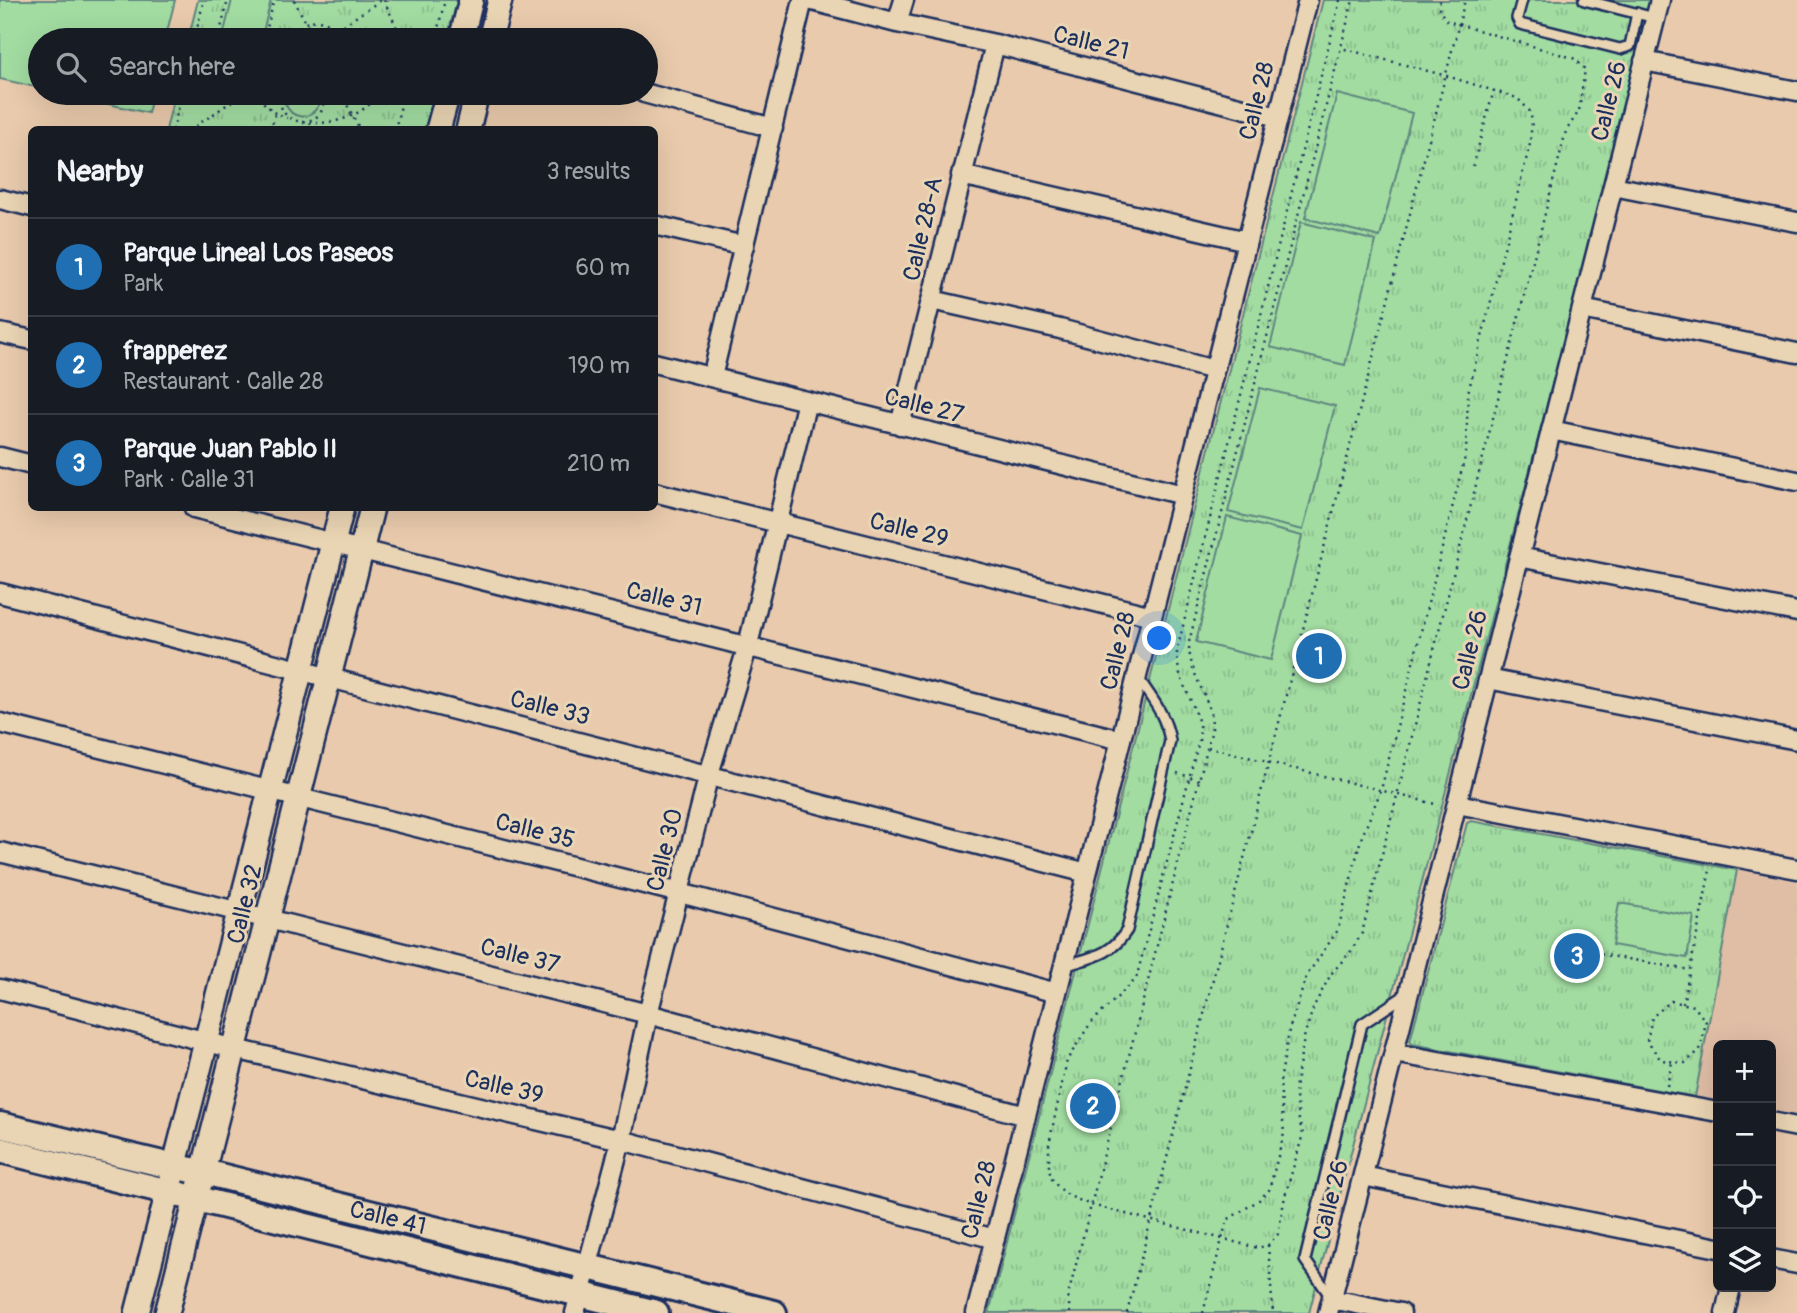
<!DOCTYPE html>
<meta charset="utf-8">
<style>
:root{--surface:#171b24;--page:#20242c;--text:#f1f3f6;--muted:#9ea1a6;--line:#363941;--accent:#1f6fb2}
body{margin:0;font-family:Pangolin,sans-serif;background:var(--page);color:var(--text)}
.controls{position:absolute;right:21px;bottom:21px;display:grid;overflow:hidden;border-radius:10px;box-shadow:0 7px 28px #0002}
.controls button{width:63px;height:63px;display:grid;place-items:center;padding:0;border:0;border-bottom:2px solid var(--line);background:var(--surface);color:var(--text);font:35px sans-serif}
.you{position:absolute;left:1160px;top:639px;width:24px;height:24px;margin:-18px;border:5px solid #fff;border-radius:50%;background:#1a73e8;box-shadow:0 0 0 10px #1a73e833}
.badge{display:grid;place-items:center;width:46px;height:46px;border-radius:50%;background:var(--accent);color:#fff;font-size:23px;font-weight:700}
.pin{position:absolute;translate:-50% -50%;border:4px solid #fff;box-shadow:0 2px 7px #0006}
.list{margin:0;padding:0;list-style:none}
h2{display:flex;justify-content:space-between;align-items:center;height:91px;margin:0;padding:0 28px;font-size:30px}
h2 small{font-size:23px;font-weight:400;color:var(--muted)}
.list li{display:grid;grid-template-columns:46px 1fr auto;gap:21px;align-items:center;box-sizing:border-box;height:98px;padding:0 28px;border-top:2px solid var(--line)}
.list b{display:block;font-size:26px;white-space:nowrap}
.list p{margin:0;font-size:23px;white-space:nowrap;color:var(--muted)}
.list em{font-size:23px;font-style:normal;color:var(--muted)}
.icon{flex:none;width:38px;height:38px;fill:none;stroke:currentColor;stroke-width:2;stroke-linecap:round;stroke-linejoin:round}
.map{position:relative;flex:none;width:1797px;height:1313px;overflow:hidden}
.search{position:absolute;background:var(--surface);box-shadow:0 7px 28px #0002;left:28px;top:28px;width:630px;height:77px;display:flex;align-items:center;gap:18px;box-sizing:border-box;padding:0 24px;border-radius:38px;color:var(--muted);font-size:26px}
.panel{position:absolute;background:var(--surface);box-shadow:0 7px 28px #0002;left:28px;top:126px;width:630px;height:385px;border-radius:10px}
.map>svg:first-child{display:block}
.built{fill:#e0bda5}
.park{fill:url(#park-tufts);stroke:#5e8680;stroke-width:2}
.pitch{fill:#a2dca1;stroke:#5e8680;stroke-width:2}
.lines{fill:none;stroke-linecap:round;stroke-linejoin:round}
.service-casing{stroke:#1b2f5e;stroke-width:14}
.minor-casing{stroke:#1b2f5e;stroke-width:23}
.tertiary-casing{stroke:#1b2f5e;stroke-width:28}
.secondary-casing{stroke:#1b2f5e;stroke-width:30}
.path{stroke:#1b2f5e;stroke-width:2.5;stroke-dasharray:2 5;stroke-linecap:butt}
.service{stroke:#e9d4b3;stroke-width:9}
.minor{stroke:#e9d4b3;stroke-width:18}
.tertiary{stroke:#e9d4b3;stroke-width:23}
.secondary{stroke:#e9d4b3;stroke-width:24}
.labels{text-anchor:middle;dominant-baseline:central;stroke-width:6;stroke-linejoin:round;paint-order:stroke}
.street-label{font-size:24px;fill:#1b2f5e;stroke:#e9d4b3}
</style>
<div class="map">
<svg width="1797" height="1313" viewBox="0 0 1797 1313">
<defs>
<pattern id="park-tufts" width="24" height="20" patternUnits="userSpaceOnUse" patternTransform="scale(1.75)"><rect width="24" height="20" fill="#a2dca1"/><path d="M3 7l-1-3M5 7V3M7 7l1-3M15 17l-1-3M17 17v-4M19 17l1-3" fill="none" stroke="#8bbd8d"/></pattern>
</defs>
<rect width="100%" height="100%" fill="#e9caac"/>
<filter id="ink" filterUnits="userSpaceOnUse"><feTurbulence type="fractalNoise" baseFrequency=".0143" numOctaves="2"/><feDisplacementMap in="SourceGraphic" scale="14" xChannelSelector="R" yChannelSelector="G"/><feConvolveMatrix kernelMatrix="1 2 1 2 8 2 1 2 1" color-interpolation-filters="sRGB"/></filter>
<g filter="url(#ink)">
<path class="built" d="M1737,870L1797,882V1115L1771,1110V1045H1718V1101L1695,1097Z"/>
<path class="park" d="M198,0H457L447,40H188Z
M1323,0H1653L1309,1313H989Z
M175,93H434L425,129L166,130Z
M1471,821L1737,870L1695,1097L1412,1044L1410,1041L1467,823Z"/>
<path class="pitch" d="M0,0H175L165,40H40V88L0,79Z
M232,0H271L261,40H222Z
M61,93H153L148,113Z
M286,93H318L319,105C309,121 292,120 285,103Z
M1337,94L1412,113L1380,237L1305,218Z
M1301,222L1376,241L1345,365L1270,347Z
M1260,388L1335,406L1303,530L1228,512Z
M1227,517L1302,536L1271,660L1196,642Z
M1619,903L1694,916L1687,958L1612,945Z"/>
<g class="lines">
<g class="service-casing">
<path id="service" d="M1522,0L1517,18L1520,24L1620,49L1630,46L1637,13
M1584,0L1655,18
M1064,966C1091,957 1111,956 1127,930L1170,741C1166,715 1152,699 1138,678
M1331,1297L1305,1260L1362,1024L1407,994"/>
</g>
<g class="minor-casing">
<path id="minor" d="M809,0L897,23L995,44L1278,117
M897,23L904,0
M1644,61L1797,91
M644,93L773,128
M961,175L1247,241
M1613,186L1797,222
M0,199L32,207
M654,225L744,246
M932,300L1060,329L1214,370
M1582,309L1797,353
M0,333L32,340
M654,363L1183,495
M712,377L803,0
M900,425L995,44
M1551,430L1797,481
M0,457L32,465
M654,492L1152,616
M194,508L1121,740
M1519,557L1797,612
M0,593L1087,873
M1488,679L1797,740
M0,723L680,893L1057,993
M1457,804L1797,869
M0,852L648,1014L1026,1116
M0,989L235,1049L621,1140L995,1239
M1394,1053L1718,1112
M1771,1122L1797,1127
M1363,1176L1718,1248
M1771,1259L1797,1264
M1332,1299L1401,1313
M575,1313L621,1140L648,1014L709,774L748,645L807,401
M976,1313L1308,0
M1328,1313L1660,0
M1725,1313L1731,1287"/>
</g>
<g class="tertiary-casing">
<path id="tertiary" d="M461,40L471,0
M490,40L500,0
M438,130L448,93
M468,130L477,93
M137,1313L342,508
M167,1313L372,508"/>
</g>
<g class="secondary-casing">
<g id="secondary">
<path id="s1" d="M0,1125L175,1167L204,1172L774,1313"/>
<path d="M0,1150L656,1313"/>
</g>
</g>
<path class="path" d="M294,0L312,34
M384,0L396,26L397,40
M1340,0L1177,650C1176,686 1200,704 1200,737L1136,979L1090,1024L1067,1060L1049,1144V1170L1052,1179L1058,1187L1069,1196L1091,1205L1258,1248L1268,1245L1278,1234L1285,1196L1303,1134L1299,1120L1295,1089L1305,1033L1314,1006L1331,974L1351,951L1362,933L1566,131L1579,111L1585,69L1573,58L1447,21L1439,10L1440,0
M263,30L305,40
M326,37L381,0
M194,40L204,0
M218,40L228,0
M264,40L274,0
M294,40L302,25C318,15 335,21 339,40
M307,40L315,33L323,34L328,40
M435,40L445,0
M253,93L275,113L287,118
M281,93C273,131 332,131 323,93
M341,93L360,130
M302,122C332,126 361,118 380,93
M173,130L182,93
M190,130L244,93
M271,130L275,113
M395,130L404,93
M1473,166L1494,90
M1208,747L1439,805
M1177,773L1200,780
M1594,953L1690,970
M1671,1001L1694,1006L1706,1022L1700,1050L1685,1063L1661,1060L1647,1041L1652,1017Z
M1683,1004L1710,870
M1667,1086L1672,1062
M1268,1245L1273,1313
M1070,1313L1068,1296L1212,729C1213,697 1188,677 1189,642L1353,0
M1127,1313L1465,0
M1203,1313L1227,1220L1259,1200L1269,1190L1284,1134L1280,1082L1289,1030L1307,975L1338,930L1361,839L1381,790L1466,453L1468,393L1530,144L1532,120L1529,110L1517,98L1447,76L1341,48"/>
<use href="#service" class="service"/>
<use href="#minor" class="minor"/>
<use href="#tertiary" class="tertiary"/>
<use href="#secondary" class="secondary"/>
</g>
</g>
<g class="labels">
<g class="street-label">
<text transform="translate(1091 43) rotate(14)">Calle 21</text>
<text transform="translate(1257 101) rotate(-76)">Calle 28</text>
<text transform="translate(1609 101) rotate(-76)">Calle 26</text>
<text transform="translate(923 229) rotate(-77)">Calle 28-A</text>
<text transform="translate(924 406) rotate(14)">Calle 27</text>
<text transform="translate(909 530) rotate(14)">Calle 29</text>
<text transform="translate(664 599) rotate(14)">Calle 31</text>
<text transform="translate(1470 650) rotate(-76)">Calle 26</text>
<text transform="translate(1118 651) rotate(-76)">Calle 28</text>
<text transform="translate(550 708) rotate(14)">Calle 33</text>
<text transform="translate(535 831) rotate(14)">Calle 35</text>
<text transform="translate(665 850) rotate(-76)">Calle 30</text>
<text transform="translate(245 904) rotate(-76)">Calle 32</text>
<text transform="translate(520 956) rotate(14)">Calle 37</text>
<text transform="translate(504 1087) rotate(13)">Calle 39</text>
<text transform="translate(979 1200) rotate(-76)">Calle 28</text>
<text transform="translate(1331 1200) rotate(-76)">Calle 26</text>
<text stroke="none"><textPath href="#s1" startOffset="399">Calle 41</textPath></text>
</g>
</g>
</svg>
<div class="controls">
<button>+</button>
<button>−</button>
<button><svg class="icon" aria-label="locate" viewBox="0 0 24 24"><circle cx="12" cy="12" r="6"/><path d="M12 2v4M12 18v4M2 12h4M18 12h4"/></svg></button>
<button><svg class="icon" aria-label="layers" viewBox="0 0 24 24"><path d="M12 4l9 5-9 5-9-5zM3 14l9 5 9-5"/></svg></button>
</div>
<div class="you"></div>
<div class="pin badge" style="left:1319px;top:656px">1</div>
<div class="pin badge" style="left:1093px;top:1106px">2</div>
<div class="pin badge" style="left:1577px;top:956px">3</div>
<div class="search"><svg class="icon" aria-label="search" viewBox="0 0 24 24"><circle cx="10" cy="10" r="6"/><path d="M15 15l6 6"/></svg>Search here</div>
<section class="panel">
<h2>Nearby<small>3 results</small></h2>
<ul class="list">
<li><span class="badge">1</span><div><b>Parque Lineal Los Paseos</b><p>Park</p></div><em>60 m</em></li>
<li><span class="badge">2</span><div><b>frapperez</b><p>Restaurant · Calle 28</p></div><em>190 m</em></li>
<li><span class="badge">3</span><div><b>Parque Juan Pablo II</b><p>Park · Calle 31</p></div><em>210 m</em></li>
</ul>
</section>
</div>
